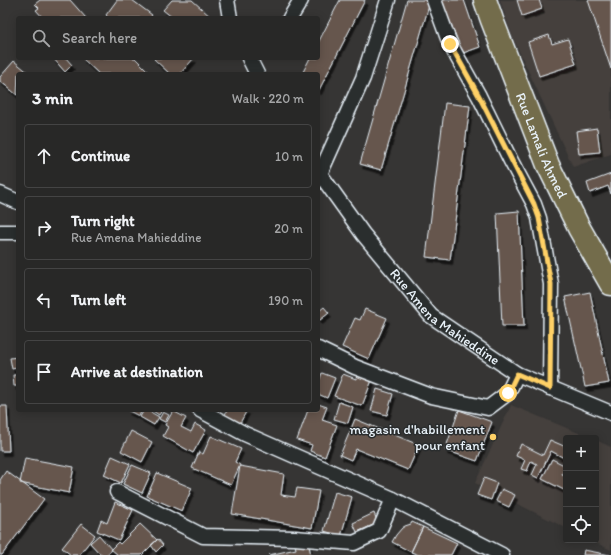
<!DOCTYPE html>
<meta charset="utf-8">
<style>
:root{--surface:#282827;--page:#30302f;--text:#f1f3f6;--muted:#a5a6a7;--line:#444}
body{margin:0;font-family:Itim,sans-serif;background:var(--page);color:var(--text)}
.controls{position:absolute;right:12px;bottom:12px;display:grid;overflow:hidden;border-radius:4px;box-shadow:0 2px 10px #0003}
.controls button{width:36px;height:36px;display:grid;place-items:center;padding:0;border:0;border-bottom:1px solid var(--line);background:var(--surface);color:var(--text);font:20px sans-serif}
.stop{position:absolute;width:12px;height:12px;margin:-9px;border:3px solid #ffd166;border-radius:50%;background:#fff}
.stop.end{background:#ffd166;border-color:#fff;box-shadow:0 1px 4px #0008}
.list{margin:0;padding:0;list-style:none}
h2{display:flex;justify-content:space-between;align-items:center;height:52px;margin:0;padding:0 16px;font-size:17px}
h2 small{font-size:13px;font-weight:400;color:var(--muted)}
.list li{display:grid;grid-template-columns:26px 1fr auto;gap:12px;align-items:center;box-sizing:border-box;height:64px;margin:0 8px 8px;padding:0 8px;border:1px solid var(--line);border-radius:4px}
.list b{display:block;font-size:15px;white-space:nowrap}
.list p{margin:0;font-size:13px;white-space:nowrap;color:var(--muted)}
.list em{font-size:13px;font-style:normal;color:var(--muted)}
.icon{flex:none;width:22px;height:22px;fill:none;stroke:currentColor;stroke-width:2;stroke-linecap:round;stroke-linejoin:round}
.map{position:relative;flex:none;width:611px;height:555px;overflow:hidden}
.search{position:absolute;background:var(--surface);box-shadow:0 2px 10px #0003;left:16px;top:16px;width:304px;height:44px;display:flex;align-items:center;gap:10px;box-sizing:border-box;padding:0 14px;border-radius:4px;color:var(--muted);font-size:15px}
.panel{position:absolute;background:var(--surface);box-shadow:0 2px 10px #0003;left:16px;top:72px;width:304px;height:340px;border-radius:4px}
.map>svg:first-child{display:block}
.built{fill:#443f3c}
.building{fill:#66574e;stroke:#e8f1f8;filter:url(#shadow)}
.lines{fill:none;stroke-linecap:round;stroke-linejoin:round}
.street-casing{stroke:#e8f1f8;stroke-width:17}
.primary-casing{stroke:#e8f1f8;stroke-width:25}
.street{stroke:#2a2d2e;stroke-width:14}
.primary{stroke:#736c4b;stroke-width:22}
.route{stroke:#ffd166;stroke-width:5}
.poi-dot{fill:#ffd166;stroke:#2a2d2e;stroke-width:1.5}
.labels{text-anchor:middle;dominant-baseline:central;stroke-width:3;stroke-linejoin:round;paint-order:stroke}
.street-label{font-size:14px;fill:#e8f1f8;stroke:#2a2d2e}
.poi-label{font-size:14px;fill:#e8f1f8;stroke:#2a2d2e;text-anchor:end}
</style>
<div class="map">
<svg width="611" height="555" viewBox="0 0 611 555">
<defs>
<filter id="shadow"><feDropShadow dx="2.5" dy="4.5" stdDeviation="0" flood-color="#0009"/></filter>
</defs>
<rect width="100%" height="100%" fill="#363534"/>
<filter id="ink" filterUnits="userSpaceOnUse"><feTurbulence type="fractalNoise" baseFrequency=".025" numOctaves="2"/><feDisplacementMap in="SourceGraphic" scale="8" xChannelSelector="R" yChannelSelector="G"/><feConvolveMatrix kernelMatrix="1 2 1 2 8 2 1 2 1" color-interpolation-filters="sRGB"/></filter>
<g filter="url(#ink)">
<path class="built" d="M500,0H611V154L573,167L512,36Z
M511,405L591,438H566V528L475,483Z
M596,440L611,447V550L590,540H596Z"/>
<path class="building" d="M40,0H70L86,18H43L36,10L39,8L35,4Z
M117,0H132L152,15L150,18H109L106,15Z
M172,0H192L212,18H173L163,10Z
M340,0H365L319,90H318V74H302L310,58H318V43Z
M407,0H424L430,2L381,170L360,164Z
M441,0H464L480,47L463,53Z
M517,0H539L542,9L522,16Z
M588,0H611V69Z
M549,35L552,44L568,39L576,64L539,76L528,42Z
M53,58H66L72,65L65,72Z
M82,58H135L151,74H99Z
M155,58H194L180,74H170L154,59Z
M14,61L30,74H18L17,95L0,81V77Z
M445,103L470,106L450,260L426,257Z
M597,128L600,152L579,154L576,131Z
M611,174V194L608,186L590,193L587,183Z
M519,211L524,326H502L497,213Z
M590,292L609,383L585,387L565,297Z
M324,307L329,313L320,320L318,318V312Z
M365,309L387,318L369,359L342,347L355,318L360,320Z
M18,357V386H14L13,375H17L16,368L12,369L10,358Z
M322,373L335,378L327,398L318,394V384Z
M343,374L356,379L357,374L372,380L362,406L334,396Z
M377,389L393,394L387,415L371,411Z
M339,402L353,407L348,423L334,419Z
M318,404L327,407L322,420L337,425L325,457L310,451L312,445L297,440L308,410H318Z
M0,406H7L9,451H0Z
M127,410H142L139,416Z
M144,410H147L159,417L154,425L140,417Z
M154,410H162L159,415L153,411Z
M227,410H247L240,423L225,415Z
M459,410L492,422L477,461L445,450Z
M173,411L186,418L181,427L191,432L195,424L206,430L193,453L163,436L168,427L165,425Z
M163,412L169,415L165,422L159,419Z
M355,419L419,445L408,470L356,449L351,460L340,455Z
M131,431L152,442L142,462L121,451Z
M211,436L241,449L235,462L240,465L231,485L192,468L199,452L203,454Z
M550,440L566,447V459L551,451L538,478L532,475L537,464L531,461L527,471L521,469L525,460L516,456L521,444L543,455Z
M112,456L130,464L121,483L104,475Z
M25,458L74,467L69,493L20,483Z
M552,459L566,466L562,474L566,476V491L542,479Z
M132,465L151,473L142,493L123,484Z
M240,466L284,474L281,495L295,497L297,488L319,491L312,528L232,514Z
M6,471L44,499L2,555H0V480Z
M157,473L192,488L182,511L147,496Z
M484,478L497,483L491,500L477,495Z
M502,489L515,495L509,507L496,501Z
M335,492L352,497L341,536L324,531Z
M115,502L133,510L119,540L97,531L101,520L107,523Z
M374,513L378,523L357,532L353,523Z
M412,522L423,527L411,552L392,542L396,535L402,528L405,526L411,524Z
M81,524L95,535L79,555H71L62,548Z
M140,524L157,540L142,555H118L111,549L118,542L120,544Z
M423,527L457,543L451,555H419L411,552Z
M99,535L112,550L106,555H101L90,543Z
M158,539L163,545L156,552L151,545Z
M308,541L311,555H269L296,549L295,545Z
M584,550L610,555H583Z"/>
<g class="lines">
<g class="street-casing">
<g id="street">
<path d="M227,0L230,18"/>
<path d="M434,0L450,44L479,96L511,161L534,204L539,218L551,284L550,388"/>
<path d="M290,18L301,0"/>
<path d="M249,58L257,74"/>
<path id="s1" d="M318,171L363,234L431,316L517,374L611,413"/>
<path d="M320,174L363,78L388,0"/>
<path d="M0,194L18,202"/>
<path d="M0,232H18"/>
<path d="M318,349L355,367L431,396L488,408L508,393L517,374"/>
<path d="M200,410L245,434L393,499L502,555"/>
<path d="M117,492L203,536L295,538L354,543L379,531L393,499"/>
</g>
</g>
<g class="primary-casing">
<g id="primary">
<path id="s2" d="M485,0L492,20L548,165L579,228L611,284"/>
</g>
</g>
<use href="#street" class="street"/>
<use href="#primary" class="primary"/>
</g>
</g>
<g class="lines" filter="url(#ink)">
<path class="route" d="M450,44L479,96L512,161L534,204L539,218L551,284L550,388L517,374L508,393"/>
</g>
<circle class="poi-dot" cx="493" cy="437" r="4"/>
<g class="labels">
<g class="street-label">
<text stroke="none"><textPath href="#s2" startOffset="156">Rue Lamali Ahmed</textPath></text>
<text stroke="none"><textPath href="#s1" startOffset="195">Rue Amena Mahieddine</textPath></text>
</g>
<g class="poi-label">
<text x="485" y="429">magasin d'habillement<tspan x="485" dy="16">pour enfant</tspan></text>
</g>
</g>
</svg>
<div class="controls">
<button>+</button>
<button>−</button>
<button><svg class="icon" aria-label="locate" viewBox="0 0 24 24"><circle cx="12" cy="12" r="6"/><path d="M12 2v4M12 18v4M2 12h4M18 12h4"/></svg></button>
</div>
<div class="stop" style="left:508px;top:393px"></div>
<div class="stop end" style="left:450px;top:44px"></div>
<div class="search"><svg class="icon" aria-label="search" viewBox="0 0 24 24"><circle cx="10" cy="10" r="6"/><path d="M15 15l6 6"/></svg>Search here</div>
<section class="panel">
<h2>3 min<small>Walk · 220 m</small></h2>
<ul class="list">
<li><svg class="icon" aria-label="ahead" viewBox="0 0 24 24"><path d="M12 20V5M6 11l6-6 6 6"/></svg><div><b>Continue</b></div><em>10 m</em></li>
<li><svg class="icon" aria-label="right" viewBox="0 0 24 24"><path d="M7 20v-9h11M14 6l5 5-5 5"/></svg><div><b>Turn right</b><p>Rue Amena Mahieddine</p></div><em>20 m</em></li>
<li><svg class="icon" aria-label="left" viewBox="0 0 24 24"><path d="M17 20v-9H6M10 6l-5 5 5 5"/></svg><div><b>Turn left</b></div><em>190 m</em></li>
<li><svg class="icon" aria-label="arrive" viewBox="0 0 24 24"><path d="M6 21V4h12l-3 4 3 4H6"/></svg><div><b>Arrive at destination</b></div></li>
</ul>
</section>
</div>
